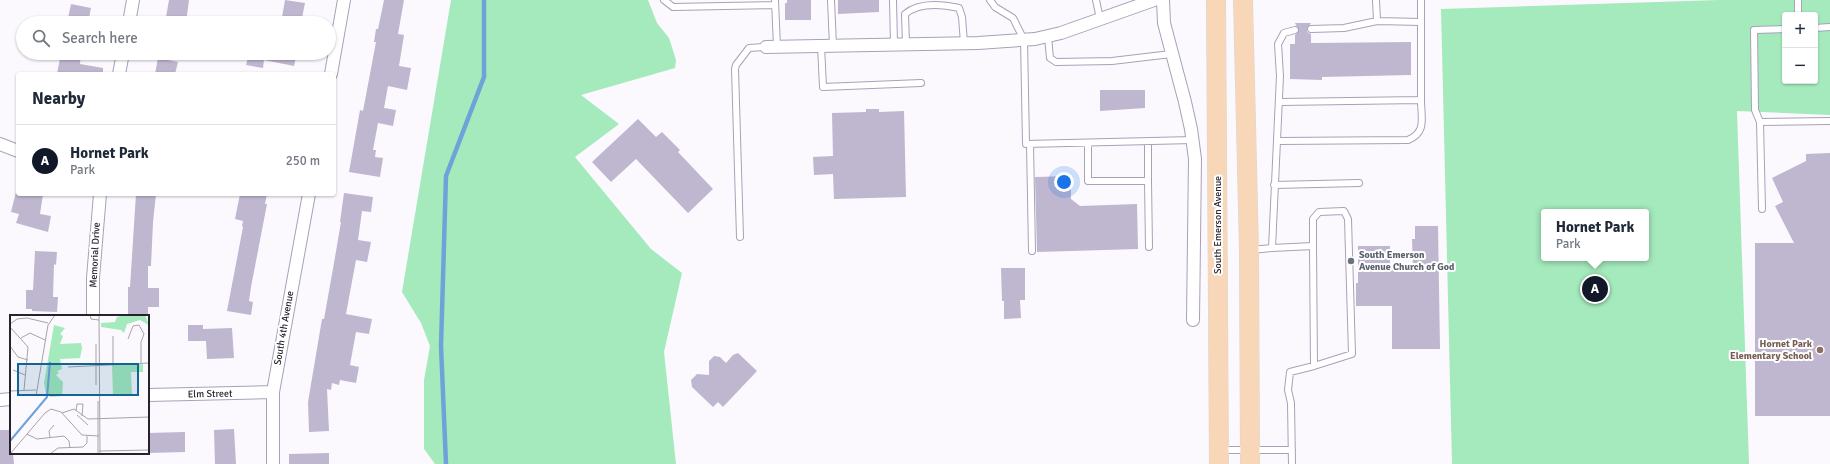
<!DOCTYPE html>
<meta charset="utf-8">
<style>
:root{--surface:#fff;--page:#f6f6f7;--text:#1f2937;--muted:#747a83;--line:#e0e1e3;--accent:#111827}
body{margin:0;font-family:Signika,sans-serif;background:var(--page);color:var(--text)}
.controls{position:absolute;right:12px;top:12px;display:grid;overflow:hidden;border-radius:4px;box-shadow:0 1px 3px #0004}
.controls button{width:36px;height:36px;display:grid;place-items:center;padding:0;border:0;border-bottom:1px solid var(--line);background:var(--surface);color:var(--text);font:20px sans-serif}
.you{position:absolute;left:1064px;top:182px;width:14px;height:14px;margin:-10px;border:3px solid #fff;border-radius:50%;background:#1a73e8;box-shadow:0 0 0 6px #1a73e833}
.badge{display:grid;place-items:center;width:26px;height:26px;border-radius:50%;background:var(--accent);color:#fff;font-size:13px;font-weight:700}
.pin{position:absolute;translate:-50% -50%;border:2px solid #fff;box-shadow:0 1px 4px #0006}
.popup{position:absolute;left:1541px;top:209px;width:108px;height:52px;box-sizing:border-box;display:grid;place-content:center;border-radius:4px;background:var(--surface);filter:drop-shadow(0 1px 3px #0005);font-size:13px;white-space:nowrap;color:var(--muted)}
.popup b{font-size:15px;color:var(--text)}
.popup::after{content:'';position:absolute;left:50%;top:100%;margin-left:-8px;border:8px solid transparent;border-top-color:var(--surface)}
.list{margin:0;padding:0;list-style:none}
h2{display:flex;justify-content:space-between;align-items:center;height:52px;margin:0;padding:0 16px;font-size:17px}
h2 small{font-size:13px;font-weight:400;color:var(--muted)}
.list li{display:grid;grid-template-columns:26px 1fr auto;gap:12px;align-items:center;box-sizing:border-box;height:72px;padding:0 16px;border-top:1px solid var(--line)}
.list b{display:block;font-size:15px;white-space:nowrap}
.list p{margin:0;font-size:13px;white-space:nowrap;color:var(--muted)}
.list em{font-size:13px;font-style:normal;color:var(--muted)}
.icon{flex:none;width:22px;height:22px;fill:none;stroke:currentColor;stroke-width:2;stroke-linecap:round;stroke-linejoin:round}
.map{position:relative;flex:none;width:1830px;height:464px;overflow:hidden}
.search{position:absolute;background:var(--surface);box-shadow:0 1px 3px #0004;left:16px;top:16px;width:320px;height:44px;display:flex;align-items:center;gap:10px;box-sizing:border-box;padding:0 14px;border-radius:22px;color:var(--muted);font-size:15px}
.panel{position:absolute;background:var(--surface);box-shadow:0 1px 3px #0004;left:16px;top:72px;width:320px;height:124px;border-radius:4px}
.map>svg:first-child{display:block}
.green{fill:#a4eabc;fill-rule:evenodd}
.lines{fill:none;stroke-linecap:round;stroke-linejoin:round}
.stream{stroke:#70a2da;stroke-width:4.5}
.building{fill:#bfb6cf}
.service-casing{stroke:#a9a0b9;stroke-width:8}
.minor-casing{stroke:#a9a0b9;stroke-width:14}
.primary-casing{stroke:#d8d7d9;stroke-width:20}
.service{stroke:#fff;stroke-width:6}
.minor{stroke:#fff;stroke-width:12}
.primary{stroke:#f7d7b8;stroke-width:19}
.worship-dot{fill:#6b7280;stroke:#fff;stroke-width:1.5}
.education-dot{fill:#8d6e63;stroke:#fff;stroke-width:1.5}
.labels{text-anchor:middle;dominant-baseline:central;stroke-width:4;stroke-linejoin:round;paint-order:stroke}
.street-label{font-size:10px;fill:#26232d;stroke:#fff}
.worship-label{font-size:10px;font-weight:bold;fill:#5b616d;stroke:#fff;text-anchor:start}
.education-label{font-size:10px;font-weight:bold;fill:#785e54;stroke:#fff;text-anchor:end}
.inset-river{fill:none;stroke:#70a2da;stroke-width:2}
.inset-road{fill:none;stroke:#a6a3aa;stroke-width:1}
.view{fill:#136496;fill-opacity:0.15;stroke:#136496;stroke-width:2}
.inset-edge{fill:none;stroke:#26232d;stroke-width:2}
</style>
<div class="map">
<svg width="1830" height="464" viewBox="0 0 1830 464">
<rect width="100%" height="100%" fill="#fbf9fe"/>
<path class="green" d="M451,0H648L657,23L669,38L676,60L675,68L581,95L619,124L575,157L651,249L682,273L664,352L676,464H435L424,449V380L430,346L421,323L402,292Z
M1719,0H1830V115L1737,111L1749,464H1452L1441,9ZM1785,15H1815V81H1785ZM1544,212H1646V258H1544Z"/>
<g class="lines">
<path class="stream" d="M446,464L441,346L446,176L484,77V0"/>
</g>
<path class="building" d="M169,0H189L186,23H165Z
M285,0L305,3L301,23H281Z
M384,0H404L398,34L404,35L399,66L411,68L407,90L388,86L384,108L396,110L393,126L378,123L373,150H376L375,157L383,158L380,177L349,172L360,110L363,111L376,42H374L376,29H378Z
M787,0H811V20H785V3H787Z
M838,0H879V12L838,14Z
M71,4L91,8L88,23H67Z
M1295,23H1311L1307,29V32L1311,34V43L1411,42V75L1322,77V80L1290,79V44H1295V35L1299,31Z
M61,53H81L80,64L103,68V74H57Z
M258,53H297L294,66L264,60L263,68L246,65L249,54L258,56Z
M158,58L178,62L175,74H155Z
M1100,90H1145V108L1100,111Z
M866,109H879V112L904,111L906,197L834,199L833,174L814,175L813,157L833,156L832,113L866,112Z
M638,119L656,137L662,132L680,150L678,152L713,189L688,213L636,159L611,182L592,162Z
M1830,153V416H1755V243H1794L1775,206L1783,202L1772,178L1806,161V154Z
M1071,176V199L1080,206L1137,204L1138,249L1037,252L1035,177Z
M16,192L18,194H43L40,214L51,216L48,232L16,223L19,214L11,212Z
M344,193L373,197L371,212L362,211L358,240L371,242L367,262L356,260L346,314L372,319L369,334L356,332L350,365L359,367L356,383L340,380L339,385L332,383L331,390L327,389L329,431L309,432L308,402L322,319H324L334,263L341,222H340Z
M136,194H156L153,222L151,266H148V288H159V307H148V314H128V287H130Z
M240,194H267L265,204H267L251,287L249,301L253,302L251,315L227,311L243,227L242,226L243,221L235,219Z
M1415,226H1438L1440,349H1392V306H1356V283H1358V246H1390V269H1413L1412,239H1415Z
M35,251L57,252L56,265L54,264L53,297H58L57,312L32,311V309H26V290H33Z
M1001,268H1025V300H1020L1021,318L1004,319V301H1002Z
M188,325H203V329L232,328L234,358L207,359L206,341H188Z
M738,353L757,371L723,407L718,402L713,407L692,387L691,380L697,374L709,375V361L714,356L720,357L726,363L733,355Z
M234,429L236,464H215L214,430Z
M0,430H11V453H13L14,464H0Z
M185,432V452L148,453V433Z
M329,453V464H289V454Z"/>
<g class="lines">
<g class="service-casing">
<path id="service" d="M664,0L673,7L775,5
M775,0L777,47
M831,0L833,46
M893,0L894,44
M990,0L995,7L1013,18L1024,40L1026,144L1193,140
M1096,0L1100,19
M1376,0L1377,21
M1798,0V15
M1815,28L1830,27
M1311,29L1344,28L1377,21L1421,22V0
M1048,37L1050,58L1056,62L1112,61L1171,54
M906,44L905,14C919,2 941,4 959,8L962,17L964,43
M821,46L823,87L921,83
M1279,102L1421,100V22
M1760,122L1830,121
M1278,141L1408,140C1427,132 1421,118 1421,100
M1088,143V181H1148V142
M1030,144L1032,251
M1148,181L1149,247
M1274,185L1359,183
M1762,209L1760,122L1755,110L1754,30L1785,29
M740,237L735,69L736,65L749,48L766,47
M1272,248L1313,246V219L1319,212L1344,211L1348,219L1352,354L1314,366L1313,246
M1251,250L1272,248L1280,76L1278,44L1284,33L1295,30
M1221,450H1292
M1292,464L1291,403L1288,390L1290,372L1314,366"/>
</g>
<g class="minor-casing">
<path id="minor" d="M1163,0L1164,23L1185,102L1191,129L1195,159L1193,320
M129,23L133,0
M766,47L978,43L1035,39L1061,33L1154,0
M119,74L123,53
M331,74L344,0
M0,144L18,151
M93,316V278L100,194
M148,395L273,392
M0,400L11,399
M273,464V392L309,194"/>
</g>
<g class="primary-casing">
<path id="primary" d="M1216,0L1219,464
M1243,0L1249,250L1250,464"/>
</g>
<use href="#service" class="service"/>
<use href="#minor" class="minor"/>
<use href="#primary" class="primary"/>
</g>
<circle class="worship-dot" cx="1351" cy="261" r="4"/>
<circle class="education-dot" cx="1820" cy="350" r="4"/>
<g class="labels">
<g class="street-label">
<text transform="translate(1218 225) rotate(-90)">South Emerson Avenue</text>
<text transform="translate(95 255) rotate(-87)">Memorial Drive</text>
<text transform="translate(284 328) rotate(-80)">South 4th Avenue</text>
<text transform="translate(210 394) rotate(-1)">Elm Street</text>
</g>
<g class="worship-label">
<text x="1359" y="255">South Emerson<tspan x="1359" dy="12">Avenue Church of God</tspan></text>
</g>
<g class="education-label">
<text x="1812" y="344">Hornet Park<tspan x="1812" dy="12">Elementary School</tspan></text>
</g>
</g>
<g transform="translate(10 315)">
<rect width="139" height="139" fill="#fbf9fe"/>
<path d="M114,0H135L139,10L130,5L117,9L114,18L111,15L91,12V8L105,7L107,2ZM44,10L55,13L50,19L53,21L50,29L71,28L72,33L70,43L50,44L52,54L47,56L49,58L46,60L53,67L52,81L41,82L36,79L34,68ZM133,49V57H121L122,80H103L102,50Z" fill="#a4eabc"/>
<path class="inset-river" d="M0,126L37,82L40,47"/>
<path class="inset-road" d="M80,0L81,4L89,5M89,0L90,139M0,9L7,4L17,3L38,8M0,12L18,32L14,75M103,21V48M11,23L20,18L35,25M118,24L123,11L129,10L134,19L131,27V48M86,29V70M0,31L8,42L18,45M58,52L139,48M3,55L15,60M0,76L26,75M26,81L38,10L45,0M66,96L67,89H73L72,101M52,98L64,94L78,104L139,102M67,100L78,110M17,119L27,124L54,121L59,126L60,133M40,122L39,116L44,110M89,136L139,135M0,139L35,98L41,94L51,97L72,120L89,121M40,139L48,133L73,132L77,128V121M88,139V86"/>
<path class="view" d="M8,49H128V80H8Z"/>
<rect width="139" height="139" class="inset-edge"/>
</g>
</svg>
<div class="controls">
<button>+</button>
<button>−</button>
</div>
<div class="you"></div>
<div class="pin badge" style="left:1595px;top:289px">A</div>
<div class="popup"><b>Hornet Park</b>Park</div>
<div class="search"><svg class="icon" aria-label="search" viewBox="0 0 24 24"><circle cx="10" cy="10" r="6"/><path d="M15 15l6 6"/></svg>Search here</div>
<section class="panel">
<h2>Nearby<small></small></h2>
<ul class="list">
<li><span class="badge">A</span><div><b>Hornet Park</b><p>Park</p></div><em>250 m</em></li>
</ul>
</section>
</div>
